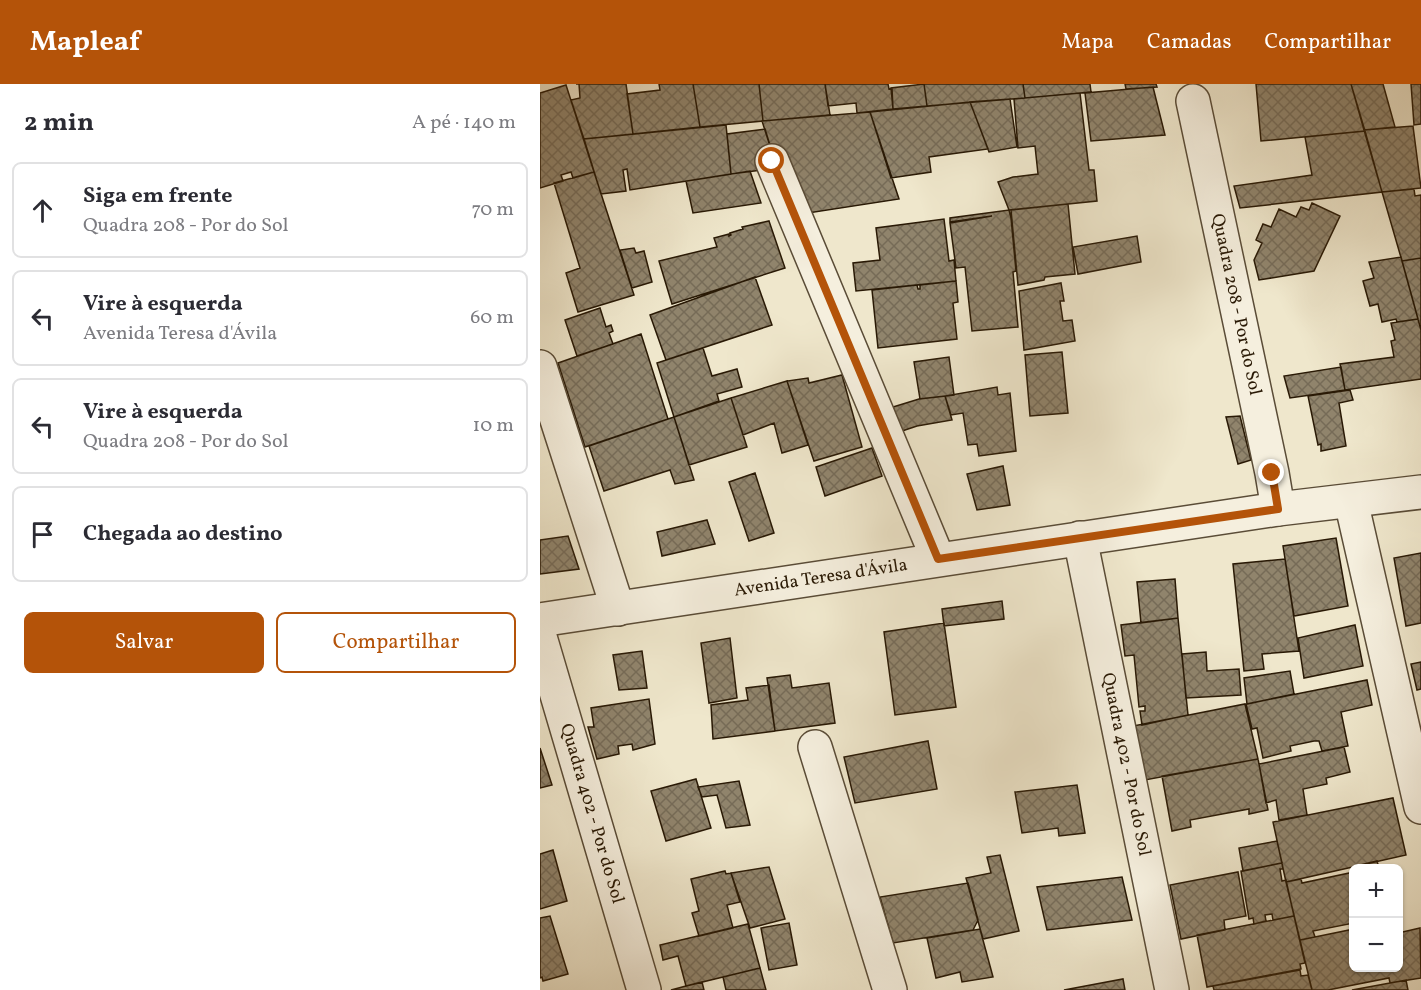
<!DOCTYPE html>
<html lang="pt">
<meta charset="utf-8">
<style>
:root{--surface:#fff;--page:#f2f2f3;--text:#2b2b33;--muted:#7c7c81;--line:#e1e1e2;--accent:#b45309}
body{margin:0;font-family:Vollkorn,serif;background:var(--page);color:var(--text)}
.controls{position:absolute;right:18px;bottom:18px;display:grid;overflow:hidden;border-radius:9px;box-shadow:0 2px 4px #0004}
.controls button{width:54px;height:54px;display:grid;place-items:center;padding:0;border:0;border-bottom:2px solid var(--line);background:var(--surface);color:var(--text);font:30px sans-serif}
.stop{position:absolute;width:18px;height:18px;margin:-14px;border:4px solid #b45309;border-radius:50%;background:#fff}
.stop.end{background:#b45309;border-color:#fff;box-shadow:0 2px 6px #0008}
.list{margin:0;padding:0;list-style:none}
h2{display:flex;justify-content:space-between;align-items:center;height:78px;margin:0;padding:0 24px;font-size:26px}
h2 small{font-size:20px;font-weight:400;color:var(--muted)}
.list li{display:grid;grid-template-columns:39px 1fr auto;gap:18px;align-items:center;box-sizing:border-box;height:96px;margin:0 12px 12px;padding:0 12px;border:2px solid var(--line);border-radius:9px}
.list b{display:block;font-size:22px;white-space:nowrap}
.list p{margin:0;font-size:20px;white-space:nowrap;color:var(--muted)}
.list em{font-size:20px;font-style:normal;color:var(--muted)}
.actions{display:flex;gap:12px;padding:18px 24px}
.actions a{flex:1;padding:14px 0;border:2px solid var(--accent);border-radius:9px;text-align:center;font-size:21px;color:var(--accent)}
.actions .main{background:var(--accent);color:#fff}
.icon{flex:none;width:33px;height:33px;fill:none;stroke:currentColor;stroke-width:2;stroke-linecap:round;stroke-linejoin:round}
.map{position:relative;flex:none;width:881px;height:906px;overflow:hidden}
header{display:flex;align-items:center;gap:36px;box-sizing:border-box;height:84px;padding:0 30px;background:var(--accent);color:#fff}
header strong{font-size:28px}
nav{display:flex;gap:33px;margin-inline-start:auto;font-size:21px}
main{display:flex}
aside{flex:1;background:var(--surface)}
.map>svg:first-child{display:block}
.building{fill:url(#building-cross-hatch);stroke:#291905;stroke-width:1.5}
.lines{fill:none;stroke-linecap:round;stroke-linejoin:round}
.street-casing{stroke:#5a4c37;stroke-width:36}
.street{stroke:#f5efde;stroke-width:33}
.route{stroke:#b45309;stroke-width:8}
.labels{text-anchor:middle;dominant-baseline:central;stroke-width:5;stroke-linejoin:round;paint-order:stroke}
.street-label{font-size:18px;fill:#291905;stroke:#f5efde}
</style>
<header>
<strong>Mapleaf</strong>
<nav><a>Mapa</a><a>Camadas</a><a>Compartilhar</a></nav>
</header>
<main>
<aside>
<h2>2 min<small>A pé · 140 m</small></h2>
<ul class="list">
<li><svg class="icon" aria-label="ahead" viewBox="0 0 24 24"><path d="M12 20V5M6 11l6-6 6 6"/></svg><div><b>Siga em frente</b><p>Quadra 208 - Por do Sol</p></div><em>70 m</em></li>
<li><svg class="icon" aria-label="left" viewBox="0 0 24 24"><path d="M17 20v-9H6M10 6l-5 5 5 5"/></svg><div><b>Vire à esquerda</b><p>Avenida Teresa d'Ávila</p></div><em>60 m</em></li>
<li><svg class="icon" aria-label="left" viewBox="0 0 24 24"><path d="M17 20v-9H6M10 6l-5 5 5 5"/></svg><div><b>Vire à esquerda</b><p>Quadra 208 - Por do Sol</p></div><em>10 m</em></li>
<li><svg class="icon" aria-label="arrive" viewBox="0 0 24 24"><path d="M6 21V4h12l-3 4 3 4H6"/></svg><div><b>Chegada ao destino</b></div></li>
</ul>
<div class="actions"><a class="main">Salvar</a><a>Compartilhar</a></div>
</aside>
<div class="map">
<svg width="881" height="906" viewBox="0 0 881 906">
<defs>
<pattern id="building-cross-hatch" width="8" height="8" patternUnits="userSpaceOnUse" patternTransform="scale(1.5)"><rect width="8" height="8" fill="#90846c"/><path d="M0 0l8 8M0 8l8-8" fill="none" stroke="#766b57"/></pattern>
</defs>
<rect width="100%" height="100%" fill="#efe7cc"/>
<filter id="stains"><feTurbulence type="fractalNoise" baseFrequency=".00333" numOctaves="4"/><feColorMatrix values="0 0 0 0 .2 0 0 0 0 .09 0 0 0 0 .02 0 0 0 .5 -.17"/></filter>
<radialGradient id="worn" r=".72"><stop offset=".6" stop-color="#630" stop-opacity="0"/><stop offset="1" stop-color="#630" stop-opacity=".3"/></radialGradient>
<path class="building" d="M36,0H86L93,50L44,55L31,16L40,14L39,0Z
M119,0H153L160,43L93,50L87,10L120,6Z
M153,0H219L223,37L160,43Z
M219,0H285L290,31L223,37Z
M285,0H348L349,5L352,4L353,25L317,29L316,19L288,22Z
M384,0L387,22L353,25L351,4Z
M384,0H483L485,14L387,22Z
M483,0H550L551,8L485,14Z
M585,0H616L617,3L586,5Z
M716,0H811L825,47L721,57Z
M811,0H843L855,43L824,46Z
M871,0H881V40L874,41Z
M26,1L54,88L33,94L31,88L21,91L23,97L0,104V9Z
M613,3L625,51L551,57L545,9Z
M540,9L549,86H554L557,117L469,126L458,98L473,93L498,90L495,62L478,64L474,15Z
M470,15L477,63L449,68L430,18Z
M430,18L448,65L389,73L391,88L351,94L330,28Z
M330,28L359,115L268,129L237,84L222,37Z
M186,41L191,90L90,106L87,85L83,86L86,107L61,110L44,55Z
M873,42L881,104L842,108L824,46Z
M225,45L237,84L191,90L187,50Z
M825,47L842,108L700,124L694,102L772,91L765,53Z
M210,87L221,119L153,129L146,97Z
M54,88L94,211L38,228L26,189L40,184L14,99Z
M874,105L875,112L881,111V174L862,177L842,108Z
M772,119L800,132L774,187L719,196L714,176L722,159L716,156L723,140L731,143L739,125L756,133L761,123L769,126Z
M528,120L535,190L505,193L504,196L478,201L471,126Z
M469,126L471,134L476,187L473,188L478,243L432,247L425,183L416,184L410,139L452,132L410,138V134Z
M404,135L409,177L414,176L416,197L316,207L313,179L340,176L336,144Z
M229,137L245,184L132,220L119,177L177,163L174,154L189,150V152L191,151L190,149L203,145L202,143Z
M597,152L601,178L538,190L533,163Z
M94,164L96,169L104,167L112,198L92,204L80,166Z
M861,173L878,235L857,238L856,235L842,238L838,220L830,222L823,197L834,194L829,178Z
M881,174V246L862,177Z
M215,193L232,241L126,276L110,231Z
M416,197L418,218L413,219L417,255L338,264L332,206L377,201L378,205H380V201Z
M521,199L524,217H520L523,237L532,236L535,257L484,266L479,207Z
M60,224L66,243L71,241L73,247L69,249L73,260L37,272L25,236Z
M878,235L881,246V295L805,306L800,280L854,273L851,257L855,256L851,239Z
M101,250L128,335L45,363L18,279Z
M163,264L172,292L197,285L202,303L177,310L179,317L134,333L117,279Z
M522,268L528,329L490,332L485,271Z
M409,273L414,311L380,315L374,278Z
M801,283L805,306L750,314L744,292Z
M302,291L322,363L274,377L247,297L268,294L269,299Z
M247,297L268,361L242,369L234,339L203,351L191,314Z
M457,303L458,311L470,309L476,367L439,372L437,360L428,361L423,329L411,331L405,312Z
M810,306L813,316L799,319L806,362L781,367V360L778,361L768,312Z
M405,312L412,336L377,342L362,347L353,323L379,315Z
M191,314L207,363L149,381L134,333Z
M700,332L711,376L698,380L686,333Z
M134,333L154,396L135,400L130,386L64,407L49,362Z
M332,364L342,392L285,412L276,383Z
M463,382L470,421L437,426L427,390Z
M215,389L234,449L209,457L189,398Z
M167,436L175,460L122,472L117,448Z
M28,452L39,485L0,490V456Z
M796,454L808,522L754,532L743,462Z
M881,469V539L866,542L854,474Z
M745,475L759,567L722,570L724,585L704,587L693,480Z
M635,495L638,534L601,539L597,498Z
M462,517L464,535L404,542L402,525Z
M638,534L648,631L602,641L600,627H605V622L599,623L594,571L585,572L581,541Z
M404,539L416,623L355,631L344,548Z
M815,541L823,582L764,594L758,554Z
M190,554L197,614L169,619L161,559Z
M102,567L107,604L79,606L73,571Z
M666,568L667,587L699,585L701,611L646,614L642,570Z
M881,578V605L877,606L871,580Z
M750,587L754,610L707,620L704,594Z
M250,591L252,604L289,599L295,639L235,647L227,594Z
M827,596L832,621L801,628L808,662L782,667L779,657H774L750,662L751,667L723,674L717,644L712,645L706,620Z
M229,601L235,647L173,655L171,621L208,616L206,604Z
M109,615L115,660L93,666L92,660L78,662L79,670L57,675L48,643H54L51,624Z
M705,620L718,675L605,696L593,642Z
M388,657L397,705L315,719L304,673Z
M804,663L810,688L786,694L787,700L763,705L767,731L739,736L736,716L726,719L719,680Z
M0,664L12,701L0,704Z
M718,675L728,726L709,730V725L650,736L651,743L632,747L622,692Z
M156,695L171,744L126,757L111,707Z
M199,697L210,741L186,744L177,711L162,713L158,703Z
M537,701L545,749L519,752L518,744L482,749L475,708Z
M853,714L866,771L746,798L733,738Z
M737,757L742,779L703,787L699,764Z
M13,766L27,817L0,825V770Z
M460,771L479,847L443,855L426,794L451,789L447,773Z
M837,777L839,784H817L816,782Z
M742,779L743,785H740L742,797L746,796L754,832L733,836L732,830L725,831L726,837L714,840L713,834L709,835L701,787Z
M229,783L245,835L210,844L191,789Z
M185,787L186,790L191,789L200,818L187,821L193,844L159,852L152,829L159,827L151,795Z
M698,788L706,832L684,836L685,846L641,855L630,801Z
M814,788V839L773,847L775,853L760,856L746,798L761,795L762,799Z
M582,793L592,836L507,846L497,803Z
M428,799L438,836L433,846L353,859L340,813Z
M10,832L28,890L3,897L2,893L0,894V834Z
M754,832L765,879L760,880L761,885L667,903L657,851Z
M249,839L257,881L229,886L221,844Z
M208,840L220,884L146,902L138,872L123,876L120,861Z
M880,844L881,894L850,899L849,894L788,906H772L760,856L814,845V884H858V849Z
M440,845L453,893L422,898L420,888L396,894L387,854Z
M220,884L226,906H186L183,893Z
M760,886L761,892L768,891L772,906H674L673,902Z
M583,895L585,906H524Z
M866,896L868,906H812L850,899Z
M162,898L164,906H131L146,902Z"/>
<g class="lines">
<g class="street-casing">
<g id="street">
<path id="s1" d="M653,17L732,389L738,425"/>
<path d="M232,77L398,475"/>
<path d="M0,283L78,525"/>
<path d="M811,417L881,723"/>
<path id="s2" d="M540,454L632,906"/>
<path id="s3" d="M0,536L738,425L881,408"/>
<path id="s4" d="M0,553L104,906"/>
<path d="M275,663L350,906"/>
</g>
</g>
<use href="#street" class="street"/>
</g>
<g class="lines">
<path class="route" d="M232,77L398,475L738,425L732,389"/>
</g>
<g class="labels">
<g class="street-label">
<text stroke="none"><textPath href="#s1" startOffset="208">Quadra 208 - Por do Sol</textPath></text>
<text stroke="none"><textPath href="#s3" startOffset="284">Avenida Teresa d'Ávila</textPath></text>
<text stroke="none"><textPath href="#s2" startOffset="231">Quadra 402 - Por do Sol</textPath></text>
<text stroke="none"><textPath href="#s4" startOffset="184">Quadra 402 - Por do Sol</textPath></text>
</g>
</g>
<rect width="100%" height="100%" filter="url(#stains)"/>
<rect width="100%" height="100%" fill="url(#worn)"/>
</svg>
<div class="controls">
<button>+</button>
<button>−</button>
</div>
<div class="stop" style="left:232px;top:77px"></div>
<div class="stop end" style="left:732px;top:389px"></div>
</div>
</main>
